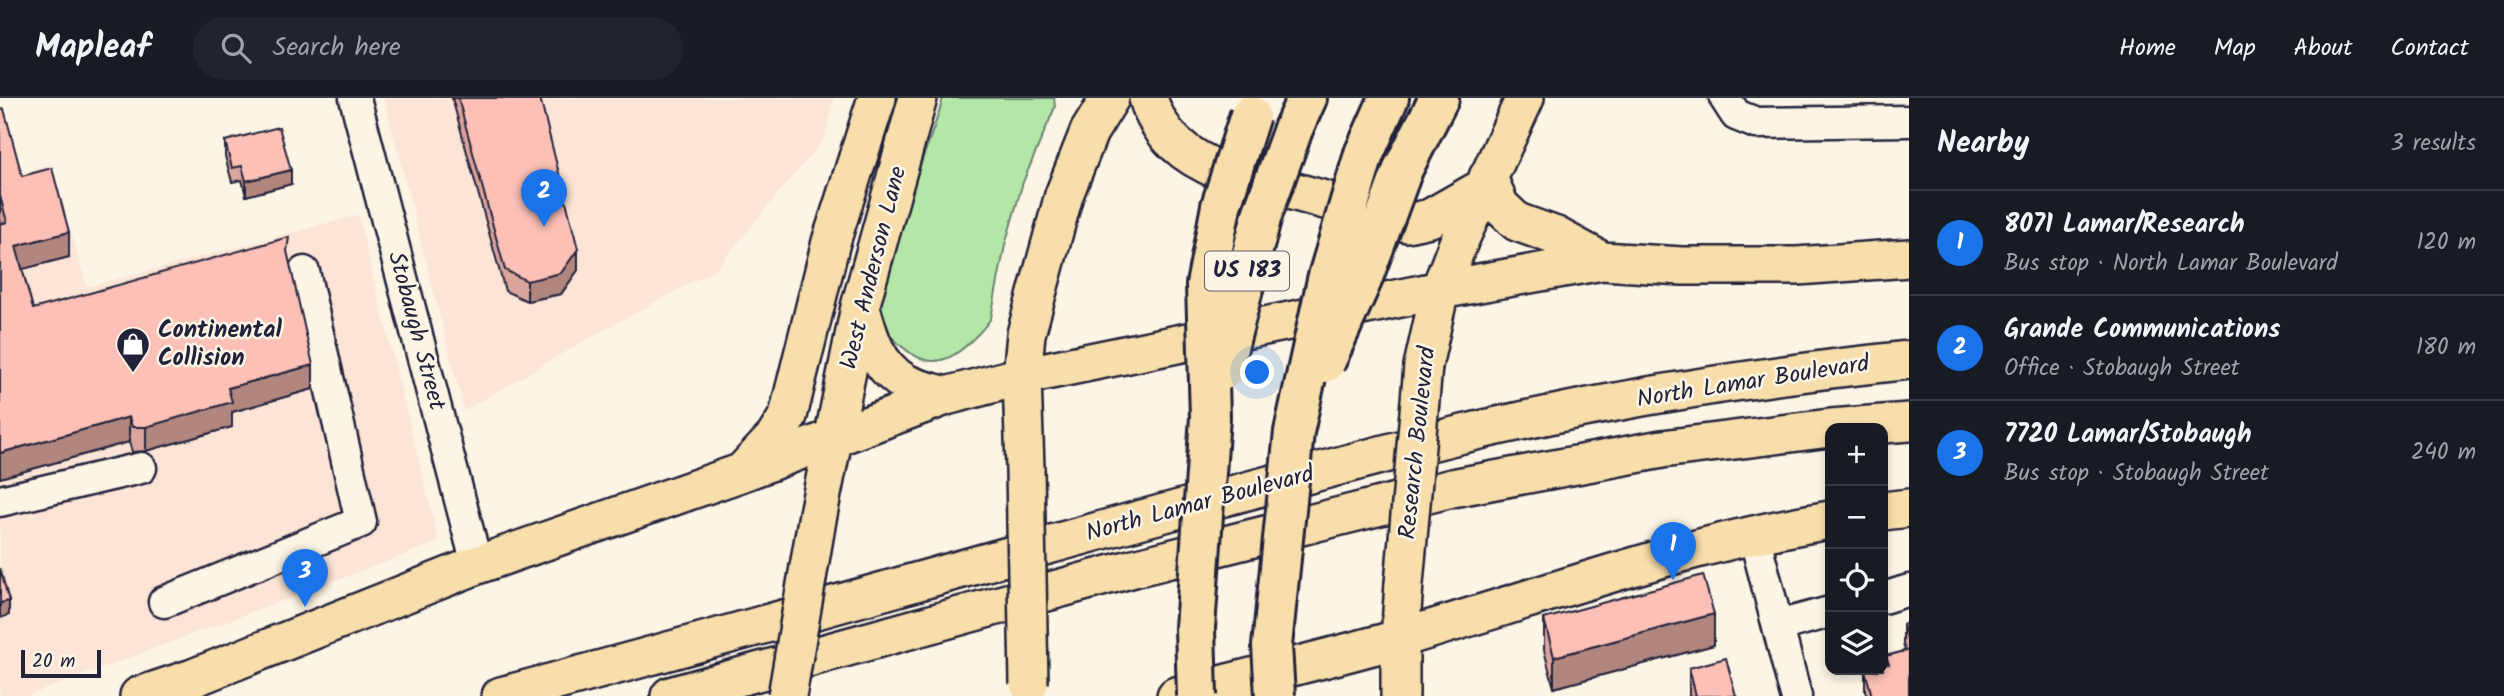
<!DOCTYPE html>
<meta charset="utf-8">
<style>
:root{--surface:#171b24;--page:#20242c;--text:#f1f3f6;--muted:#9ea1a6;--line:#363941;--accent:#1a73e8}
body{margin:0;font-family:Kalam,sans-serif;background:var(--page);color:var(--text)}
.controls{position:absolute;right:21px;bottom:21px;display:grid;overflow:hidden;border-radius:14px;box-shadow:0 4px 10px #0003}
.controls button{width:63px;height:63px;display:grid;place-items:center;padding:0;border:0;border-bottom:2px solid var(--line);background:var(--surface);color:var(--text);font:35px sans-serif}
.scale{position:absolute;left:21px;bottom:18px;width:80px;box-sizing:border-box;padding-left:7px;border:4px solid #22223b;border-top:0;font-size:19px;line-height:24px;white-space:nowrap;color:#22223b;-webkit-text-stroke:5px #fcf5e5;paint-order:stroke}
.you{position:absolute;left:1258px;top:275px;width:24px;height:24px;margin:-18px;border:5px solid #fff;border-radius:50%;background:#1a73e8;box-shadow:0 0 0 10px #1a73e833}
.badge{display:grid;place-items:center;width:46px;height:46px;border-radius:50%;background:var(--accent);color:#fff;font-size:23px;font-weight:700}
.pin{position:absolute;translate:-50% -58px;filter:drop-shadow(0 2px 4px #0008)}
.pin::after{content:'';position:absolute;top:37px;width:24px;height:21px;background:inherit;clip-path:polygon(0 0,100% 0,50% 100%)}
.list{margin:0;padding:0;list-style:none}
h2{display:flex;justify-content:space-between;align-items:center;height:91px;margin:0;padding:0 28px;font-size:30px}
h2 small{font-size:23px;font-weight:400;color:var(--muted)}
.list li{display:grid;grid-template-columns:46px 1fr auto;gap:21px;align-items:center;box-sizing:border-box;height:105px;padding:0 28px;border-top:2px solid var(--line)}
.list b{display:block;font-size:26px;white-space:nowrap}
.list p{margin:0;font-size:23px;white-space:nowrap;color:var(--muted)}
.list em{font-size:23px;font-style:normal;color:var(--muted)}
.icon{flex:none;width:38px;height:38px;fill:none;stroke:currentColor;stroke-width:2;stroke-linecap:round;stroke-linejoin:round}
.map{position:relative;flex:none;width:1909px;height:598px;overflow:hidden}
header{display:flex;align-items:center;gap:42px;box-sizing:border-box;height:98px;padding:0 35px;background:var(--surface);border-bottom:2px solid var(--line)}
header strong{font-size:33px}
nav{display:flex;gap:38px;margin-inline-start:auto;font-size:24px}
.search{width:490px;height:63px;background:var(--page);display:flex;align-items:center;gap:18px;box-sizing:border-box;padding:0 24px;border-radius:38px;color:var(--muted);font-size:26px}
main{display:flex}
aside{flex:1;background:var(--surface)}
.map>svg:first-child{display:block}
.built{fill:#fce5d7}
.green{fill:#b3e7a8;stroke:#6a8472;stroke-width:2}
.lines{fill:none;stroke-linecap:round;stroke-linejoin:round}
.minor-casing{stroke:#22223b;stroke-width:35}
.major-casing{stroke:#22223b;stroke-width:42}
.highway-casing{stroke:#22223b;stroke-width:44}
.minor{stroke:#fcf5e5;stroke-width:30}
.major{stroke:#f8deab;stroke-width:37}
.highway{stroke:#f8deab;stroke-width:38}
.major-bridge-casing{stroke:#22223b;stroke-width:42;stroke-linecap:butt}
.highway-bridge-casing{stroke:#22223b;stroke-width:44;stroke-linecap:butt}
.major-bridge{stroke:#f8deab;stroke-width:37}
.highway-bridge{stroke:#f8deab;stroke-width:38}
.wall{fill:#d9a59d;stroke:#22223b;stroke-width:2}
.shaded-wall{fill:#b0867f;stroke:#22223b;stroke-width:2}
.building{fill:#fcc0b6;stroke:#22223b;stroke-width:2}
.labels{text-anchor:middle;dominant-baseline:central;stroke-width:5;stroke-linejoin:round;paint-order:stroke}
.shield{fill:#fcf5e5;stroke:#63616e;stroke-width:2}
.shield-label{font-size:23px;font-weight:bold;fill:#22223b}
.street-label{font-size:24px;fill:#22223b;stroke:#fcf5e5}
.poi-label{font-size:24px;font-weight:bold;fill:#22223b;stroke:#fcf5e5;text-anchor:start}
</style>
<header>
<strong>Mapleaf</strong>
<div class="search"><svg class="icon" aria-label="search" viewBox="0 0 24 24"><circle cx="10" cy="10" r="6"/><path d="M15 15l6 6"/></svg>Search here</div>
<nav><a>Home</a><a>Map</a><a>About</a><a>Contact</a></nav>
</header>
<main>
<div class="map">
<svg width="1909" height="598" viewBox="0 0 1909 598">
<rect width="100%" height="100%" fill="#fcf5e5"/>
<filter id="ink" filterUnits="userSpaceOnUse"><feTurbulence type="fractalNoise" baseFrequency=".0143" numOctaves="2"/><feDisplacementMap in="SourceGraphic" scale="14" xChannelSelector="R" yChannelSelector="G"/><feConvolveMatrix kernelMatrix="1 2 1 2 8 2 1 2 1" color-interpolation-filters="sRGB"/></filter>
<g filter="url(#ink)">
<path class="built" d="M384,0H834L825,40L716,171L579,246L464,313Z
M51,66L87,189L358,117L439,444L27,598H0V82Z"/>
<path class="green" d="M943,0H1054L1055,9L1023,84L1005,147L991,220C985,230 977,237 969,245C941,272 919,267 893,240L887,245C880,231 876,212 879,197C890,130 925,66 943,0Z"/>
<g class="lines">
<g class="minor-casing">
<path id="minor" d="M355,0L477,467
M1725,0L1736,17L1756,25L1909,23
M0,403L141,370
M1754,437L1796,598
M1883,500L1909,492
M164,504L361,424L304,174
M1778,528L1830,514"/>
</g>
<g class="major-casing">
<path id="major" d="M1148,0C1159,38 1186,59 1221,73L1407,125L1430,120L1481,91
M1488,79L1500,108L1517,124L1556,138L1602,163
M861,210C869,239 876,267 904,284C915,291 933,294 946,298
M1423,268L1440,192L1457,148L1525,0
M1831,330L1909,324
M746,370L775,339L788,318L831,144L877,0
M1025,371L1022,278L1026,236L1064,97L1089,34L1110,0
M1883,413L1909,410
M818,416L860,209L918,0
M139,598L193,580L477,467L740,375L946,298L1022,278L1440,192L1602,163L1682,168H1797L1909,160
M501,598C743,535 983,463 1224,399C1299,379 1374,358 1450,339C1600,303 1755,278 1909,262
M670,598L1134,470L1452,390L1662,351L1830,330
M1176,598C1251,579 1327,561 1401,540C1544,498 1684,446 1830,422
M1400,598V540L1404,486"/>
</g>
<g class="highway-casing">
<path id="highway" d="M1293,31L1307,0
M1364,56L1389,0
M1403,71L1439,0"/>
</g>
<use href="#minor" class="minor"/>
<use href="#major" class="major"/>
<use href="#highway" class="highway"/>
<g class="major-bridge-casing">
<path id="major-bridge" d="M1025,371L1029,586
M1404,486L1423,268
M787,598L818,416"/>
</g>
<g class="highway-bridge-casing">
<path id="highway-bridge" d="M1325,265L1362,182L1403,71
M1222,273L1262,117L1293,31
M1197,598L1195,530L1210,319L1206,187L1221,108L1250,17
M1275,598L1272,548L1294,334L1327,182L1364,56"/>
</g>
<use href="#major-bridge" class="major-bridge"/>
<use href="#highway-bridge" class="highway-bridge"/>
</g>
<path class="wall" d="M452,0H540L578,172L561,196L527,203L505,193Z
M0,12L22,78L69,159L22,171L33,211L289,162L313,291L232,314V329L146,353L132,354L129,344L0,380V126H1L0,122Z
M225,43L291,86L246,98L242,82L232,84L225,58Z
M1544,521L1714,547L1554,590L1544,552Z
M1909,524V598H1867L1865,593V572L1886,566V558L1905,553L1903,546V526Z
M1689,570L1736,598H1689Z"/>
<path class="shaded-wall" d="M291,72V86L246,98V83Z
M69,134V159L16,173V148Z
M578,151V172L561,196L527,203V183Z
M313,267V291L232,314V329L146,353V329L228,290Z
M129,319V344L0,380V355Z
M9,503V517L0,520V505Z
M1714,516V547L1554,590V559Z"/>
<path class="building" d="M458,0H540L578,151L561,175L527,183L505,172Z
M4,11L22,78L52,70L69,134L16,148L33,211L289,139L287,153L313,267L228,290L232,304L146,329H132L129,319L0,355V126L7,124L0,98V12Z
M279,29L291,72L246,83L242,68L232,70L225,43Z
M0,470L9,503L0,505Z
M1703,477L1714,516L1554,559L1544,521Z
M1909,524V548L1903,526Z
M1909,552V598H1872L1865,572H1883V567L1889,566L1886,558Z
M1726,560L1736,598H1696L1689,570Z"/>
</g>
<defs>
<g id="shop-pin" transform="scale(1.75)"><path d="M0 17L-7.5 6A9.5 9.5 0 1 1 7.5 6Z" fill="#22223b" stroke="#fcf5e5"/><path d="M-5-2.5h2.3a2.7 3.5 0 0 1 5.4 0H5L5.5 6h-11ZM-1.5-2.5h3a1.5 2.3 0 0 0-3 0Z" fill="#fff"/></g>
</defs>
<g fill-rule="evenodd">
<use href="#shop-pin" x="133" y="246"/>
</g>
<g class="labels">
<rect class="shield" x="1205" y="153.5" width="84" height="39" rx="5"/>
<g class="shield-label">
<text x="1247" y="173">US 183</text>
</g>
<g class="street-label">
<text transform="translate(874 170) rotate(-76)">West Anderson Lane</text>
<text transform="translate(416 233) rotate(75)">Stobaugh Street</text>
<text transform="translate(1753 284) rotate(-9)">North Lamar Boulevard</text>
<text transform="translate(1418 345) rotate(-84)">Research Boulevard</text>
<text transform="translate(1200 406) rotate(-15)">North Lamar Boulevard</text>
</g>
<g class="poi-label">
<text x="158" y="232">Continental<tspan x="158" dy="28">Collision</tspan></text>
</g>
</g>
</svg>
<div class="controls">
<button>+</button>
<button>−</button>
<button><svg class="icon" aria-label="locate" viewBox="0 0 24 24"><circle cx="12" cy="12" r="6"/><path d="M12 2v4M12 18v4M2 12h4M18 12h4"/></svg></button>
<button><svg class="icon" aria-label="layers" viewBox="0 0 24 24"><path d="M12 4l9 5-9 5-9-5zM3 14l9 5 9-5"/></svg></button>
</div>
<div class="scale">20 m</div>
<div class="you"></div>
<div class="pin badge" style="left:1673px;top:482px">1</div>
<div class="pin badge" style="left:544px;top:129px">2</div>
<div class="pin badge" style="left:305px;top:509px">3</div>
</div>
<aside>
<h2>Nearby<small>3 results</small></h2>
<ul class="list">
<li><span class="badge">1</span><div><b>8071 Lamar/Research</b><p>Bus stop · North Lamar Boulevard</p></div><em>120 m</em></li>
<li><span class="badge">2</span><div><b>Grande Communications</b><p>Office · Stobaugh Street</p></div><em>180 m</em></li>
<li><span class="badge">3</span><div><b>7720 Lamar/Stobaugh</b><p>Bus stop · Stobaugh Street</p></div><em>240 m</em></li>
</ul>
</aside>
</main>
